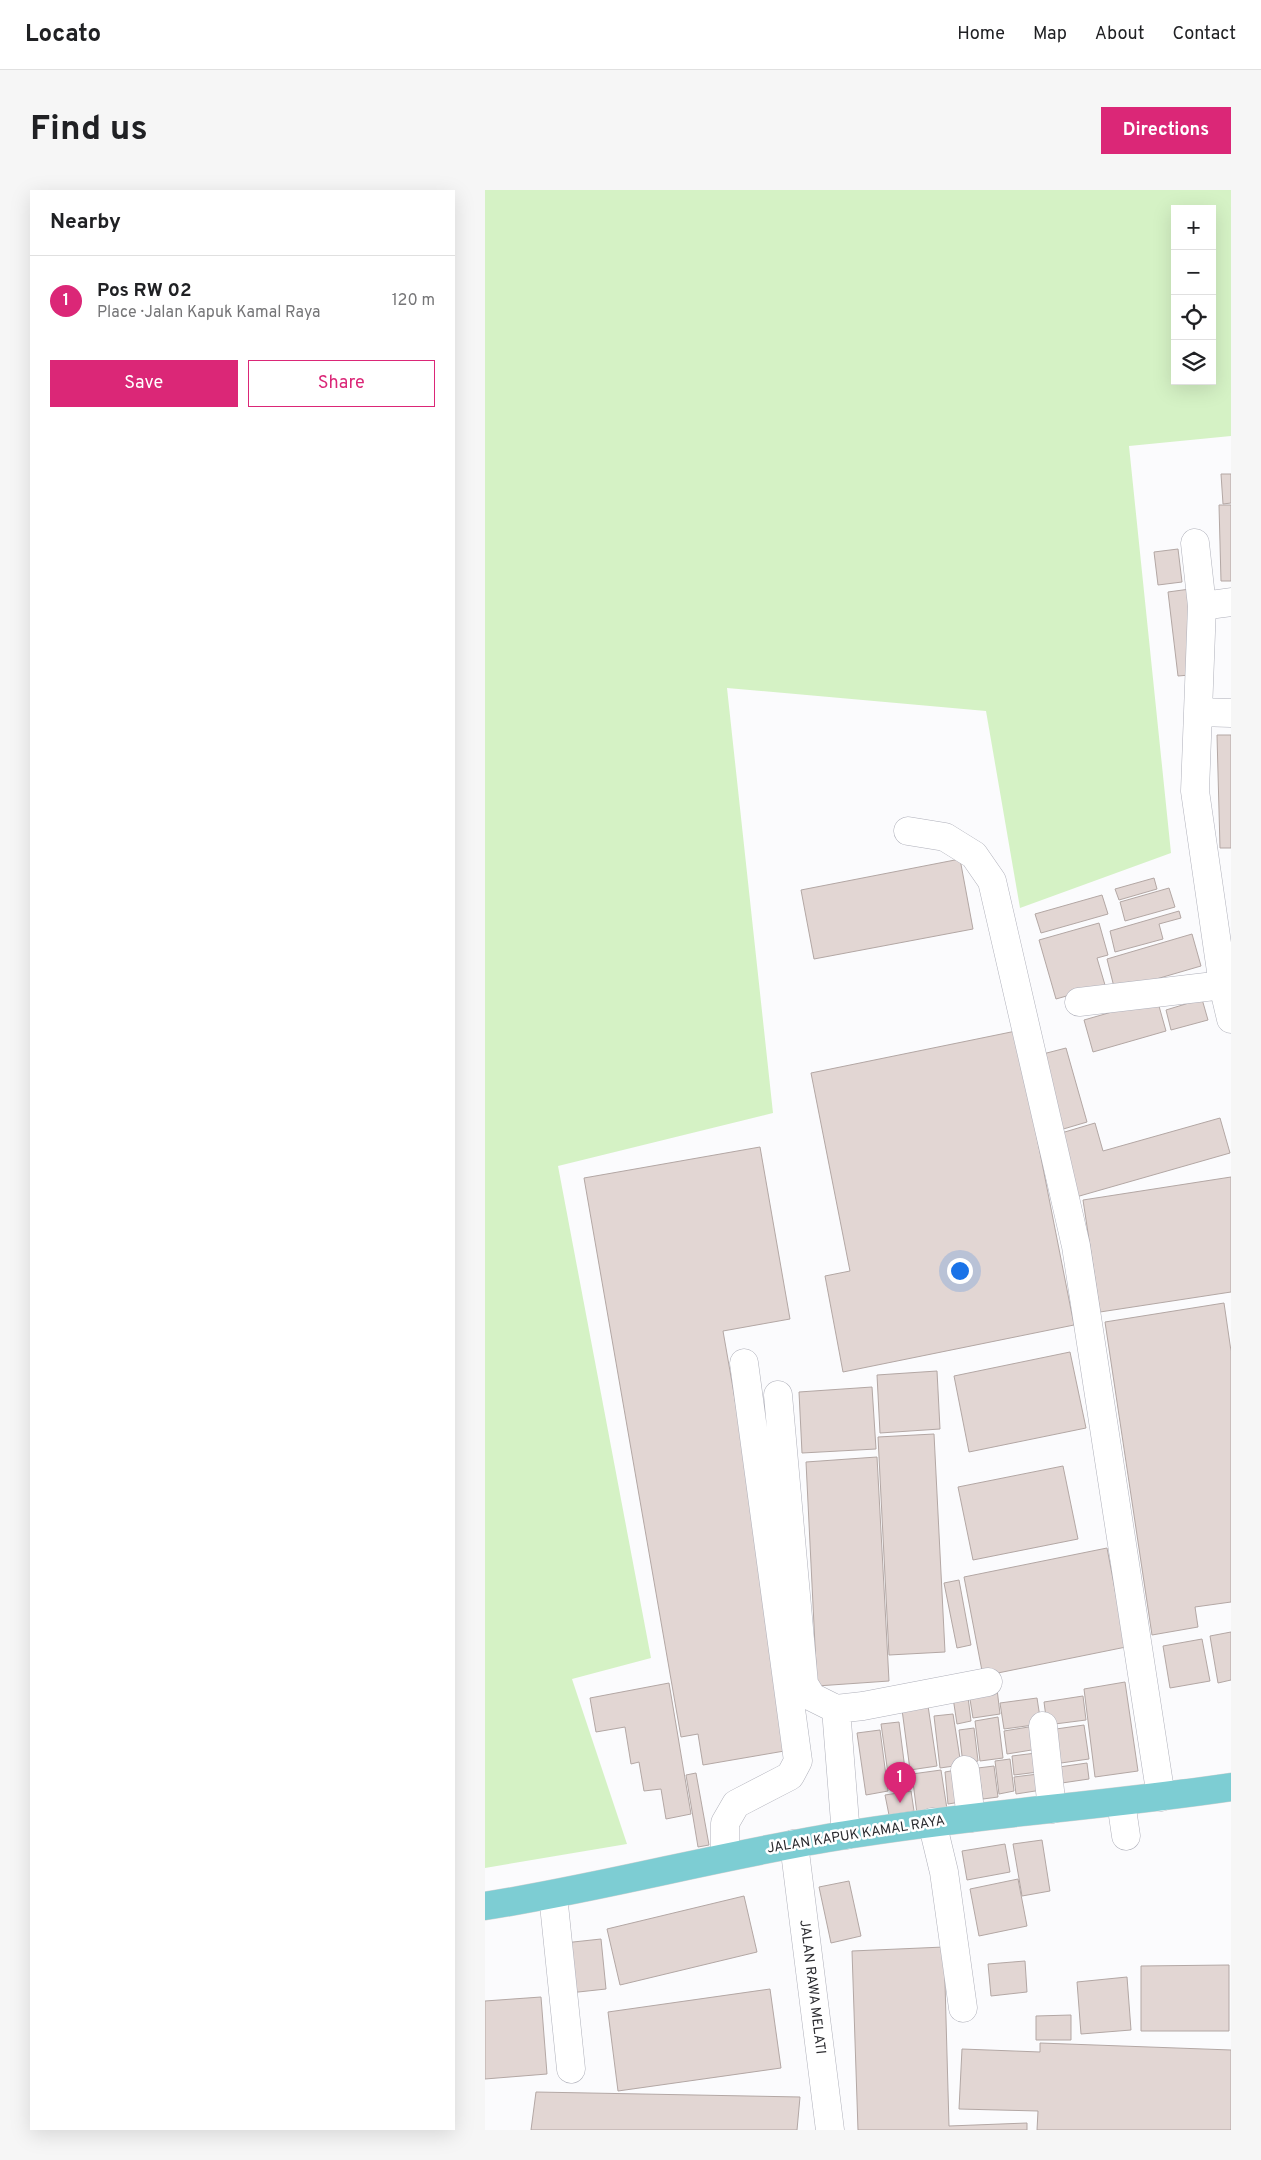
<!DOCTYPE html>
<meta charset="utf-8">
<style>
:root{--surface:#fff;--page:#f6f6f6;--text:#202124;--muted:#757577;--line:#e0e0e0;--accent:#db2777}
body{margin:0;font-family:Overpass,sans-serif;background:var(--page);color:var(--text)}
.controls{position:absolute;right:15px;top:15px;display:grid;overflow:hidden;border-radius:0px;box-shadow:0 5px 20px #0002}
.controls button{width:45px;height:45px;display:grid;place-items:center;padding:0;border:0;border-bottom:1px solid var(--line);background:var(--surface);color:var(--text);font:25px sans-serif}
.you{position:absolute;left:474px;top:1080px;width:18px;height:18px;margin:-12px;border:4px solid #fff;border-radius:50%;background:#1a73e8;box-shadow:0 0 0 8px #1a73e833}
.badge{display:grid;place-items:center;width:32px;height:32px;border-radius:50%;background:var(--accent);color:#fff;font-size:16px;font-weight:700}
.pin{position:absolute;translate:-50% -41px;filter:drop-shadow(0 1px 2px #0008)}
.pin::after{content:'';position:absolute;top:26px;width:18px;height:15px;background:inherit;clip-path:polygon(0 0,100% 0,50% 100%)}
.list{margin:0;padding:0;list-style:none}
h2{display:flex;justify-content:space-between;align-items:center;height:65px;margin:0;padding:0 20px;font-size:21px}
h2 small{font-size:16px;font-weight:400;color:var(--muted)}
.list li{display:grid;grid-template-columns:32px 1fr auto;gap:15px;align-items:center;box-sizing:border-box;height:90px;padding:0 20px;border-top:1px solid var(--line)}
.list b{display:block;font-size:19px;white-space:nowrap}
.list p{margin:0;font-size:16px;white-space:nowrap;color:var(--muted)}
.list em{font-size:16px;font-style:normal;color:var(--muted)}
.actions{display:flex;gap:10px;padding:15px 20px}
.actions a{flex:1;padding:11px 0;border:1px solid var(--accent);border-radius:0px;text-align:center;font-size:18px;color:var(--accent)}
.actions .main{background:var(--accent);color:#fff}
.icon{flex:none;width:28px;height:28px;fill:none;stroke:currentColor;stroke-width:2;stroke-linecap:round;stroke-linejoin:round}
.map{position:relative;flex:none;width:746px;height:1940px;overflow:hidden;border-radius:0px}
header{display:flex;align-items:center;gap:30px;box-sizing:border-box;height:70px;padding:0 25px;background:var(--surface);border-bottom:1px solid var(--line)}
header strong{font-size:24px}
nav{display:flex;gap:28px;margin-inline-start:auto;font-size:18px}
.intro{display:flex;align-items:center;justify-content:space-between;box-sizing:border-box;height:120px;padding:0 30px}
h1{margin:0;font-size:35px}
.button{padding:12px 22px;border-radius:0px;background:var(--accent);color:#fff;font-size:18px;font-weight:700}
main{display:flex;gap:30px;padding:0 30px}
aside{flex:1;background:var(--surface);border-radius:0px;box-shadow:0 5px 20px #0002}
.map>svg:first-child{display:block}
.green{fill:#d5f2c5;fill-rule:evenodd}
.building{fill:#e2d6d3;stroke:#b3a7a4}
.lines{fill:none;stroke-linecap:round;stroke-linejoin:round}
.minor-casing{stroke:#afb0ba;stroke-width:29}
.major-casing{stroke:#d5d5d5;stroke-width:29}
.minor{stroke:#fff;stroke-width:28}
.major{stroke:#7dcdd3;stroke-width:28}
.labels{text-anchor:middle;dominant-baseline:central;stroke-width:5;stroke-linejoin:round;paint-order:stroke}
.street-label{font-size:14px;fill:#2b2b2f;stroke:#fff}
</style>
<header>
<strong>Locato</strong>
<nav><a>Home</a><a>Map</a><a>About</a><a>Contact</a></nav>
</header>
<div class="intro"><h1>Find us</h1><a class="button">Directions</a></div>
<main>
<aside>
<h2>Nearby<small></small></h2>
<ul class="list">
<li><span class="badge">1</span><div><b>Pos RW 02</b><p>Place · Jalan Kapuk Kamal Raya</p></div><em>120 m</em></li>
</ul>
<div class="actions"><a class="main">Save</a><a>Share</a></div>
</aside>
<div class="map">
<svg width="746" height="1940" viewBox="0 0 746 1940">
<rect width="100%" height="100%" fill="#fbfbfd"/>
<path class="green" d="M0,0H746V246L644,256L686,663L535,718L501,521L242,498L288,923L73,976L166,1468L87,1489L142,1654L0,1678ZM690,19H727V191H690Z"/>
<path class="building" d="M736,284H746V313L738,314Z
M734,315H746V391H736Z
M693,359L697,392L673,395L669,362Z
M705,399V485L693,486L683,402Z
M732,545H746V658H735Z
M475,669L488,739L329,769L316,700Z
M669,688L672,699L634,710L630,699Z
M684,698L690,717L640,731L635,712Z
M617,705L623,724L556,743L550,724Z
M694,721L696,728L674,734L678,749L630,762L625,741Z
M614,733L623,765L612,768L620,795L571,809L554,750Z
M707,744L716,776L630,801L622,769Z
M672,809L681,841L608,862L599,830Z
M717,809L723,830L686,840L681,820Z
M531,841L589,1135L358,1182L340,1086L365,1081L326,883Z
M581,858L602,932L575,940L554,865Z
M735,928L745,963L591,1007L573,944L610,933L618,961Z
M275,957L305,1129L238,1141L311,1559L218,1575L213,1544L196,1547L99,988Z
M746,987V1102L615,1122L598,1010Z
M739,1113L746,1161V1412L710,1417L713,1437L667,1445L620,1132Z
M585,1162L601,1238L484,1262L469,1186Z
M452,1181L455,1239L395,1243L392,1185Z
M387,1197L391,1259L317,1263L314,1202Z
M449,1244L460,1462L404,1465L393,1247Z
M392,1267L404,1491L332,1496L321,1272Z
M578,1276L593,1349L488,1370L473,1297Z
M622,1358L641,1457L498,1486L479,1387Z
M474,1390L486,1455L472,1458L459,1393Z
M746,1442V1490L733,1493L725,1446Z
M717,1449L725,1491L685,1498L678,1456Z
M640,1492L653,1581L610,1587L599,1499Z
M184,1493L206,1624L181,1629L176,1599L159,1601L154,1572L146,1574L140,1537L111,1542L105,1508Z
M482,1499L486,1531L472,1534L467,1501Z
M512,1499L515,1524L488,1528L484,1503Z
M598,1506L601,1530L562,1535L559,1512Z
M552,1508L556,1534L519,1539L515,1513Z
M442,1509L452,1576L425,1580L416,1512Z
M468,1524L476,1575L455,1578L449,1526Z
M513,1527L518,1568L495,1571L490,1531Z
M414,1532L422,1595L405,1598L396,1534Z
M556,1535L559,1558L522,1564L519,1541Z
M599,1535L604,1569L569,1574L564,1540Z
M489,1538L493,1571L478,1574L474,1540Z
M395,1540L403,1601L381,1605L372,1543Z
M559,1562L561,1581L529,1585L527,1566Z
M525,1569L529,1601L514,1604L510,1571Z
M602,1573L604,1589L570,1594L567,1578Z
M509,1576L513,1607L498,1609L493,1578Z
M477,1579L482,1611L463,1614L460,1582Z
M456,1580L462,1619L432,1624L427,1584Z
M211,1583L224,1655L213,1657L201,1585Z
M561,1583L563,1599L531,1604L529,1587Z
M426,1601L429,1621L404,1625L400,1605Z
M557,1650L565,1701L537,1706L528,1654Z
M520,1654L525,1682L482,1690L477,1661Z
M533,1689L542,1736L494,1746L485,1699Z
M364,1691L376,1746L346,1753L334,1697Z
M259,1706L272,1762L135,1795L122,1739Z
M116,1749L121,1799L84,1803L79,1753Z
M459,1757L464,1936L542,1933V1940H373L367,1761Z
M540,1771L542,1802L506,1806L503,1774Z
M744,1775V1841H656V1776Z
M642,1787L646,1840L596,1844L592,1792Z
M285,1799L296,1878L133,1901L123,1822Z
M56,1807L62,1884L0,1889V1811Z
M586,1825V1850H551V1826Z
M555,1853L746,1860V1940H552L553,1921L474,1919L477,1859L555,1862Z
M51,1902L315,1907L312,1940H46Z"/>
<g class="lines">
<g class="minor-casing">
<path id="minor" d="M710,353L717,416L710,601L738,795L746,829
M717,416L746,412
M713,522L746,523
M423,641L460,647L489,665L507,691L591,1056L676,1607
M594,812L738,795
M293,1205L319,1494L327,1507L351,1519L378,1516L503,1492
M351,1519L361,1645
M558,1536L567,1619
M480,1580L486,1628
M636,1612L641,1646
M447,1632L459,1682L478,1818
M309,1654L345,1940
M240,1666V1633L251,1614L305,1586L313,1571L259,1173
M68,1705L86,1879"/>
</g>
<g class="major-casing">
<path id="major" d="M0,1716C121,1697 240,1664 361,1645C489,1624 618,1616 746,1597"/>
</g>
<use href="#minor" class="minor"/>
<use href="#major" class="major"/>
</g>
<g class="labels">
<g class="street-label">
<text transform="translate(371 1645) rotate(-9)">JALAN KAPUK KAMAL RAYA</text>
<text transform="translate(327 1797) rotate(83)">JALAN RAWA MELATI</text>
</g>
</g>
</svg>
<div class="controls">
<button>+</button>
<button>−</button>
<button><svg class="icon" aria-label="locate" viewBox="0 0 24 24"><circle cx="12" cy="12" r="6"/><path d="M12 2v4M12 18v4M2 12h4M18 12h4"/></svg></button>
<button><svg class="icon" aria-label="layers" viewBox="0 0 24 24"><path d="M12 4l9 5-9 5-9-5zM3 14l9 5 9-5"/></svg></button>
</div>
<div class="you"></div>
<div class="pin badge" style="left:415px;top:1613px">1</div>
</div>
</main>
